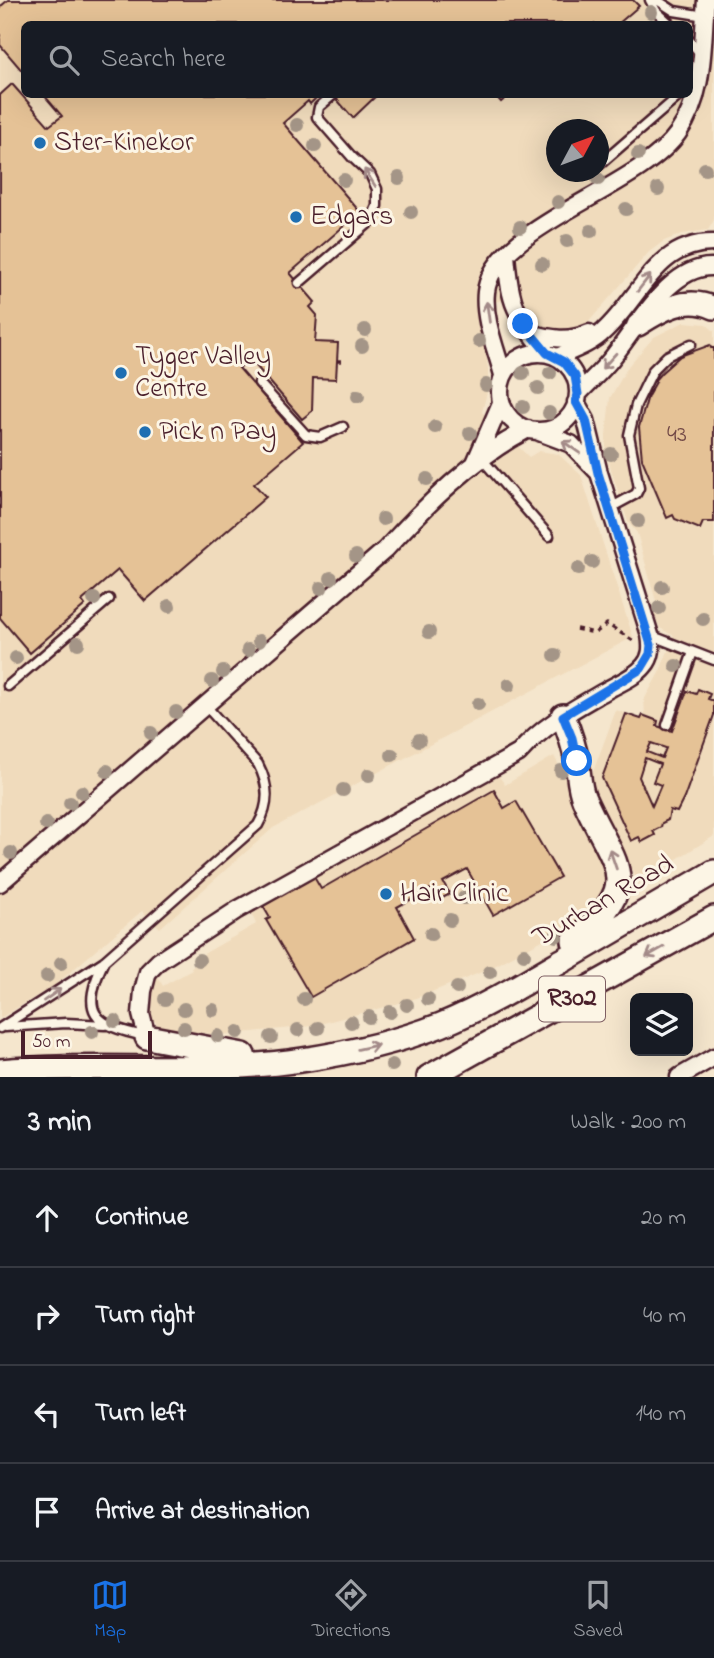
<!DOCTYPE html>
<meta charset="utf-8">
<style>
:root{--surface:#171b24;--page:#242831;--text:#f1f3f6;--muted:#9ea1a6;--line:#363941;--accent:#1a73e8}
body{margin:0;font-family:"Indie Flower",sans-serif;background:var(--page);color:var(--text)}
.controls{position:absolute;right:21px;bottom:21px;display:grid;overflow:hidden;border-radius:10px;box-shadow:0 7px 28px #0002}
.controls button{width:63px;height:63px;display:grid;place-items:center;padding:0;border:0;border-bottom:2px solid var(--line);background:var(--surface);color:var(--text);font:35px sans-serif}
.compass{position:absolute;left:546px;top:119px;width:63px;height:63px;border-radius:50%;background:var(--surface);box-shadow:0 7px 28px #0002;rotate:49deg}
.scale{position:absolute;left:21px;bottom:18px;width:131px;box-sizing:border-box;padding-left:7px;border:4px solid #4a1f2b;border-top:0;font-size:19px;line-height:24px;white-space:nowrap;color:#4a1f2b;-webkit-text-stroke:5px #fcf5e5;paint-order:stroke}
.stop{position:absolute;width:21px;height:21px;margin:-16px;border:5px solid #1a73e8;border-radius:50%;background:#fff}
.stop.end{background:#1a73e8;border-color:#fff;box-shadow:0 2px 7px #0008}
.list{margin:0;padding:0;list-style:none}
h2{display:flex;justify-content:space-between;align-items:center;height:91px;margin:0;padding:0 28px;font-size:30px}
h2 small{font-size:23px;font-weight:400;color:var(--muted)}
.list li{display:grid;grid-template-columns:46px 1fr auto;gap:21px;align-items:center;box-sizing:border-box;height:98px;padding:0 28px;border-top:2px solid var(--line)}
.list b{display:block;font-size:26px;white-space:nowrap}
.list em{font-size:23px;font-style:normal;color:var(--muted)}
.icon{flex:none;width:38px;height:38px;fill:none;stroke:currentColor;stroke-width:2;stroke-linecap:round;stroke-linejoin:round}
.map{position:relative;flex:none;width:714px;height:1077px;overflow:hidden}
.search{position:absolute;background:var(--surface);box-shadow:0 7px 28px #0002;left:21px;right:21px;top:21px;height:77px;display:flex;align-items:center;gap:18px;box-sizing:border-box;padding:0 24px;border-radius:10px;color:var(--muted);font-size:26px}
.sheet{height:483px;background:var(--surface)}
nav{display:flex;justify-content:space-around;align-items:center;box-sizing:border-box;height:98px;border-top:2px solid var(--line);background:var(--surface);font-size:19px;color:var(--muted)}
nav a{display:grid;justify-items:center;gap:4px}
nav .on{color:var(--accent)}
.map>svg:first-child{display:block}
.built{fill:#f0dbbc;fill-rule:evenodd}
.building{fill:#e5c296;stroke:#4a1f2b;stroke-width:2;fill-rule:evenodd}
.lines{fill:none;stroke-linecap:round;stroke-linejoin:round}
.lane-casing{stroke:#4a1f2b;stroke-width:13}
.street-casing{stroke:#4a1f2b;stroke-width:21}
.secondary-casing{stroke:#4a1f2b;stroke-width:26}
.primary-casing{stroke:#4a1f2b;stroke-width:28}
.path{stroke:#4a1f2b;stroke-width:3.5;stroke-dasharray:5 5;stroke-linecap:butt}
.lane{stroke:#fcf5e5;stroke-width:8}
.street{stroke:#fcf5e5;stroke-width:16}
.secondary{stroke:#fcf5e5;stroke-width:21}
.primary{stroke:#fcf5e5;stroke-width:23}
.tree{fill:#a49587}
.oneway{stroke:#a38a88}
.route{stroke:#1a73e8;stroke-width:9}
.poi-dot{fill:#1f6fb2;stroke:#fcf5e5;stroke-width:2.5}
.labels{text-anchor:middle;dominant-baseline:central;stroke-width:6;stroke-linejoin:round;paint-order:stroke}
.number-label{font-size:24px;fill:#714846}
.shield{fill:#fcf5e5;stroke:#7f5f63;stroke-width:2}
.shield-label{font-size:26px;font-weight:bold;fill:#4a1f2b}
.poi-label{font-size:28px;fill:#4a1f2b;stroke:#fcf5e5;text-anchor:start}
.street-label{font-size:28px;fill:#4a1f2b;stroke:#fcf5e5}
</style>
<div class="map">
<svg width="714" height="1077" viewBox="0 0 714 1077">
<rect width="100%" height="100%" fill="#f5e6cd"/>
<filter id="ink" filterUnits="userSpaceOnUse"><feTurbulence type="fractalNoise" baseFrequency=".0143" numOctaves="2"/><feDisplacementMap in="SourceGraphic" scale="14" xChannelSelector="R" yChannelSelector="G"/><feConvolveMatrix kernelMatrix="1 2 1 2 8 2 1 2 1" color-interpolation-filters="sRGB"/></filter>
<g filter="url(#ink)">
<path class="built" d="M0,0H714V220L708,230L682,234L664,241L649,252L586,325L571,330L542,326L527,308L523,296L476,306L478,325L485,347L488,368V388L482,412L529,457L539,451L558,454L581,475L633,637L273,828L160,928L142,911L55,985L0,1018ZM24,24H690V94H24ZM556,130H598V172H556Z
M684,322L706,324L714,331V836L638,883L590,780L616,710L641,719L645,715L644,700L660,671L674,636L660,628L654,614L657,605L637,533L628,522L612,473L606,449V435L610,398L629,365L654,337Z
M554,756L605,854L609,886L590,913L581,919L487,970L411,1000L312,1026L221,1035L161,1028L147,1013L150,984L157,976L163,986L192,970L191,967L202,961L200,956L256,924L251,913L497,773L505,785Z"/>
<path class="building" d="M8,0H633L639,6L618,24H24V73L0,45V7Z
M12,84L49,126L62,116L43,94H320L310,104L308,101L283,123L360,212L290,273L315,302L310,307L317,315L315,342L338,343L336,379L313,378L312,411L302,419L250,359L239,368L303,442L254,484L266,497L145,601L118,570L82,601L85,605L30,653L0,618V95Z
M332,94H378L353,118Z
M494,94H510L501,102Z
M710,345L711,348H714V522H703L700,529L675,519L673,515L667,518L642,459L639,427L648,396L656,382L654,381L661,373L680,356Z
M698,689L710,694L708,699L714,701V715L684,798L677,812L670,810L668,820L662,823L661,827L653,831L655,835L642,842L639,837L631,841L602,778L626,714L641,719L643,715L645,716L658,721L657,726L672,731L687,691L696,694ZM651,743L666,748L662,758L647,752ZM645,758L660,764L653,782L661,785L652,806L639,777Z
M494,790L504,808L516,801L560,877L493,915L467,869L443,882L450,894L437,901L430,889L397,907L414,938L311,997L266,920L270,918L263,906L314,877L321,889Z"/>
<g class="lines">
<g class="lane-casing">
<path id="lane" d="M650,0L656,11L670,24
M657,0L674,11L705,16
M690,41L701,55
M598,166L679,96
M590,173L592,172
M299,283L370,222L377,206V189L370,174L352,157L317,117L319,107L333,95
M259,383L306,435L320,437L343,427
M482,459L549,536
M610,508L636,494L639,488L629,435L636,405L653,370L667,356L691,344
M650,635L714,660
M8,686L109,599
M667,725L693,652
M104,961C80,1012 92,1025 145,1036
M5,1027L66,1023L105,1025
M0,1028L104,961L258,825C270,804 269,785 258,764L205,705"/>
</g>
<g class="street-casing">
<path id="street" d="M506,254C510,307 515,313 547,353
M530,333C551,339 569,342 589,333
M500 392a39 39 0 1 1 78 0a39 39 0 1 1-78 0Z
M557,357C573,350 591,344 604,331C641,297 656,242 714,243
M503,375C496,349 483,319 486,292C493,226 638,190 678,133C705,95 702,45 706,0
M578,394C589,382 602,371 612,358C637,328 670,264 714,267
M539,432L571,444L597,471
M475,463L501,403
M0,883L385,550C427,504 473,458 528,429
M147,1037L141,1014L143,991L148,972L159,961L237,910L519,753C543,725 576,708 607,690C619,683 635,677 644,666C652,657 652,647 650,635L599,473L586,420L576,402
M679,1077L714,1057"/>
</g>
<g class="secondary-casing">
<path id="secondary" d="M638,325C661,310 686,295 714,308"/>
</g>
<g class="primary-casing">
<path id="primary" d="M563,716C569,731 574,746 577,762C579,774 579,788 584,799C615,869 646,881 574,941
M147,1037L243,1055
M0,1071C100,1062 202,1075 302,1060C349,1053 397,1042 441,1025C485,1007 526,982 567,958C616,929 665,901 714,872
M429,1077L714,918"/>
</g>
<path class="path" d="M337,361H345
M576,629L595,633L607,624L635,642"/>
<use href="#lane" class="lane"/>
<use href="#street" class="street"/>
<use href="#secondary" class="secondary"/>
<use href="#primary" class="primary"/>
</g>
<g class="tree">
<circle cx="651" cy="12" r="7"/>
<circle cx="297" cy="125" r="7"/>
<circle cx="315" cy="146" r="7"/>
<circle cx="638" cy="154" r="7"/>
<circle cx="705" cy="169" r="7"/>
<circle cx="399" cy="178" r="7"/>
<circle cx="598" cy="179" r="7"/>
<circle cx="344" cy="180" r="7"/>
<circle cx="658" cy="189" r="7"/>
<circle cx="558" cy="202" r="7"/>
<circle cx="626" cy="209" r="7"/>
<circle cx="411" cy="212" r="7"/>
<circle cx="520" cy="227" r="7"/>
<circle cx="591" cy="231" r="7"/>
<circle cx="567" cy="241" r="7"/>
<circle cx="542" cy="264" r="7"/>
<circle cx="365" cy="330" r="7"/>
<circle cx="479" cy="341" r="7"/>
<circle cx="362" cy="346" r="7"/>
<circle cx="523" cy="373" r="7"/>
<circle cx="550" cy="373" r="7"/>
<circle cx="486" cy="385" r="7"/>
<circle cx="538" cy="388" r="7"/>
<circle cx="358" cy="396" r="7"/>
<circle cx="523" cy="407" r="7"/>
<circle cx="549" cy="413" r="7"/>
<circle cx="435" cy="427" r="7"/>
<circle cx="470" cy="433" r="7"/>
<circle cx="611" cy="454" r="7"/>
<circle cx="427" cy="479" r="7"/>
<circle cx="383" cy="519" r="7"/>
<circle cx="638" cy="521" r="7"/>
<circle cx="356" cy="556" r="7"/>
<circle cx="592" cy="562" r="7"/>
<circle cx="578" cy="569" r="7"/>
<circle cx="331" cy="578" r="7"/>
<circle cx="662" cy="587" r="7"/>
<circle cx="321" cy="588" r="7"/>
<circle cx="94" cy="599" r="7"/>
<circle cx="169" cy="606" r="7"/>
<circle cx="659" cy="608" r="7"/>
<circle cx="703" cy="619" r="7"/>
<circle cx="429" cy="632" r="7"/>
<circle cx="259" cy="641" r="7"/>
<circle cx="78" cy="643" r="7"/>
<circle cx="248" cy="650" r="7"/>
<circle cx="555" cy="655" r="7"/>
<circle cx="16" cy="658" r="7"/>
<circle cx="676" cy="666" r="7"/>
<circle cx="223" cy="672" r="7"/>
<circle cx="212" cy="681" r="7"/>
<circle cx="509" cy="685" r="7"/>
<circle cx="478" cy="704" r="7"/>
<circle cx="176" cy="712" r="7"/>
<circle cx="151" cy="733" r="7"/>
<circle cx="419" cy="740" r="7"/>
<circle cx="392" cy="755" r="7"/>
<circle cx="107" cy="771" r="7"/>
<circle cx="561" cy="771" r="7"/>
<circle cx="369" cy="775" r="7"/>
<circle cx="343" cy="790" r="7"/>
<circle cx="82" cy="792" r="7"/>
<circle cx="70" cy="803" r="7"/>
<circle cx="46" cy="824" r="7"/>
<circle cx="11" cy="853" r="7"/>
<circle cx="464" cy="898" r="7"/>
<circle cx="450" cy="920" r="7"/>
<circle cx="431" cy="934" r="7"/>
<circle cx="556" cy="936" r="7"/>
<circle cx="524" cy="954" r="7"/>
<circle cx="199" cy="960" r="7"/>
<circle cx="61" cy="963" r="7"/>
<circle cx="490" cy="972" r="7"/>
<circle cx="47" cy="976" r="7"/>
<circle cx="457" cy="988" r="7"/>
<circle cx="165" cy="999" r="7"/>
<circle cx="304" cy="999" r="7"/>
<circle cx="428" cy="999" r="7"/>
<circle cx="407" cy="1005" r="7"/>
<circle cx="184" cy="1009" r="7"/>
<circle cx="213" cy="1010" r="7"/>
<circle cx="390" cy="1012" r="7"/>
<circle cx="369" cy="1017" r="7"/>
<circle cx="115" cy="1021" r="7"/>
<circle cx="351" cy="1022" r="7"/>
<circle cx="184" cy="1028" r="7"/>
<circle cx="318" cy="1028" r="7"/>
<circle cx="298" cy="1030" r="7"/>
<circle cx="92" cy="1032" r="7"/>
<circle cx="238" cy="1032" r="7"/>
<circle cx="218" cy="1036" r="7"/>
<circle cx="271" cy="1037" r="7"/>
<circle cx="392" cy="1065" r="7"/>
</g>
<defs><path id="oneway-shaft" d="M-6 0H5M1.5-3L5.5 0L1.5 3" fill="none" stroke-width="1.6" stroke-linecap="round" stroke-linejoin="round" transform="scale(1.75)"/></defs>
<g class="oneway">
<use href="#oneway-shaft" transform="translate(370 178) rotate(-123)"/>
<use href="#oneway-shaft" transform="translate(644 283) rotate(-52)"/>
<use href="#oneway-shaft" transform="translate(488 312) rotate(-98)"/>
<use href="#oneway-shaft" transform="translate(609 361) rotate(132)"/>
<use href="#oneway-shaft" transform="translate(571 447) rotate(-145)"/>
<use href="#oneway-shaft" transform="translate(613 859) rotate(-109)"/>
<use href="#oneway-shaft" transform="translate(655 952) rotate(150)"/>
<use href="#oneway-shaft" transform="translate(52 995) rotate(-35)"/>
<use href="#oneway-shaft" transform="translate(368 1047) rotate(-13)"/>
</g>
</g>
<g class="lines" filter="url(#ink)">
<path class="route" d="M523,324L547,353L564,362L575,376L578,394L576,402L586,420L598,473L651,645L650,654L641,669L563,716L572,738L577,761"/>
</g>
<g class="poi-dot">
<circle cx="40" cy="143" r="7"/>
<circle cx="296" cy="217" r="7"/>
<circle cx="121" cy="373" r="7"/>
<circle cx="145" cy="432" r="7"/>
<circle cx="386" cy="894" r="7"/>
</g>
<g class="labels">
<g class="number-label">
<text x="677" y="435">43</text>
</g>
<rect class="shield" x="539" y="976.5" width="66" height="45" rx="5"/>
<g class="shield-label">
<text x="572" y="999">R302</text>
</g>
<g class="poi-label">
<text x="54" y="143">Ster-Kinekor</text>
<text x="310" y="217">Edgars</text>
<text x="135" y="357">Tyger Valley<tspan x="135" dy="32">Centre</tspan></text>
<text x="159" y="432">Pick n Pay</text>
<text x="400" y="894">Hair Clinic</text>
</g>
<g class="street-label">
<text transform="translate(604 902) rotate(-30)">Durban Road</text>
</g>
</g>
</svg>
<div class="controls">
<button><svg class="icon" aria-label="layers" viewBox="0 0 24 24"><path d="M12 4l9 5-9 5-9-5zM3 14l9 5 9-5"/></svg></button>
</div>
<svg class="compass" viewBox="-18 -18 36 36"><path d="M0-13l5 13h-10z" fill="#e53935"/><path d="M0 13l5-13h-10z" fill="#9ea1a6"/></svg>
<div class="scale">50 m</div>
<div class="stop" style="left:577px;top:761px"></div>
<div class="stop end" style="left:523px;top:324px"></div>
<div class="search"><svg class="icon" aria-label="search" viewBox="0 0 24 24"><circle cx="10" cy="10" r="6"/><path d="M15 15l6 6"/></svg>Search here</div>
</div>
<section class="sheet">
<h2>3 min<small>Walk · 200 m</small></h2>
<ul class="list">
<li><svg class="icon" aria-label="ahead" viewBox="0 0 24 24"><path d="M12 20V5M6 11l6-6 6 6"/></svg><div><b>Continue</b></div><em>20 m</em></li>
<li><svg class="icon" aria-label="right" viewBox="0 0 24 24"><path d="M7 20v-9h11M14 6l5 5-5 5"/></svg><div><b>Turn right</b></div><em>40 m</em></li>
<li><svg class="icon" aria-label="left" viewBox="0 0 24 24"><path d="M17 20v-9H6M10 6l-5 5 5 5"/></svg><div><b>Turn left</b></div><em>140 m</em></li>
<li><svg class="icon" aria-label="arrive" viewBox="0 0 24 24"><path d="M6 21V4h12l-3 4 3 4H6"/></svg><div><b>Arrive at destination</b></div></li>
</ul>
</section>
<nav>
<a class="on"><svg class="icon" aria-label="map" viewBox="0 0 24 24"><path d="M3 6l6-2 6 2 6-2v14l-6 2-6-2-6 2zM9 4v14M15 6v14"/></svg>Map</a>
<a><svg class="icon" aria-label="directions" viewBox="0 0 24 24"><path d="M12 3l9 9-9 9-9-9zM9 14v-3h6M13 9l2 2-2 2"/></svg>Directions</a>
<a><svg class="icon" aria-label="saved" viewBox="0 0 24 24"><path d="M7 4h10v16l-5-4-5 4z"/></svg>Saved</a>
</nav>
